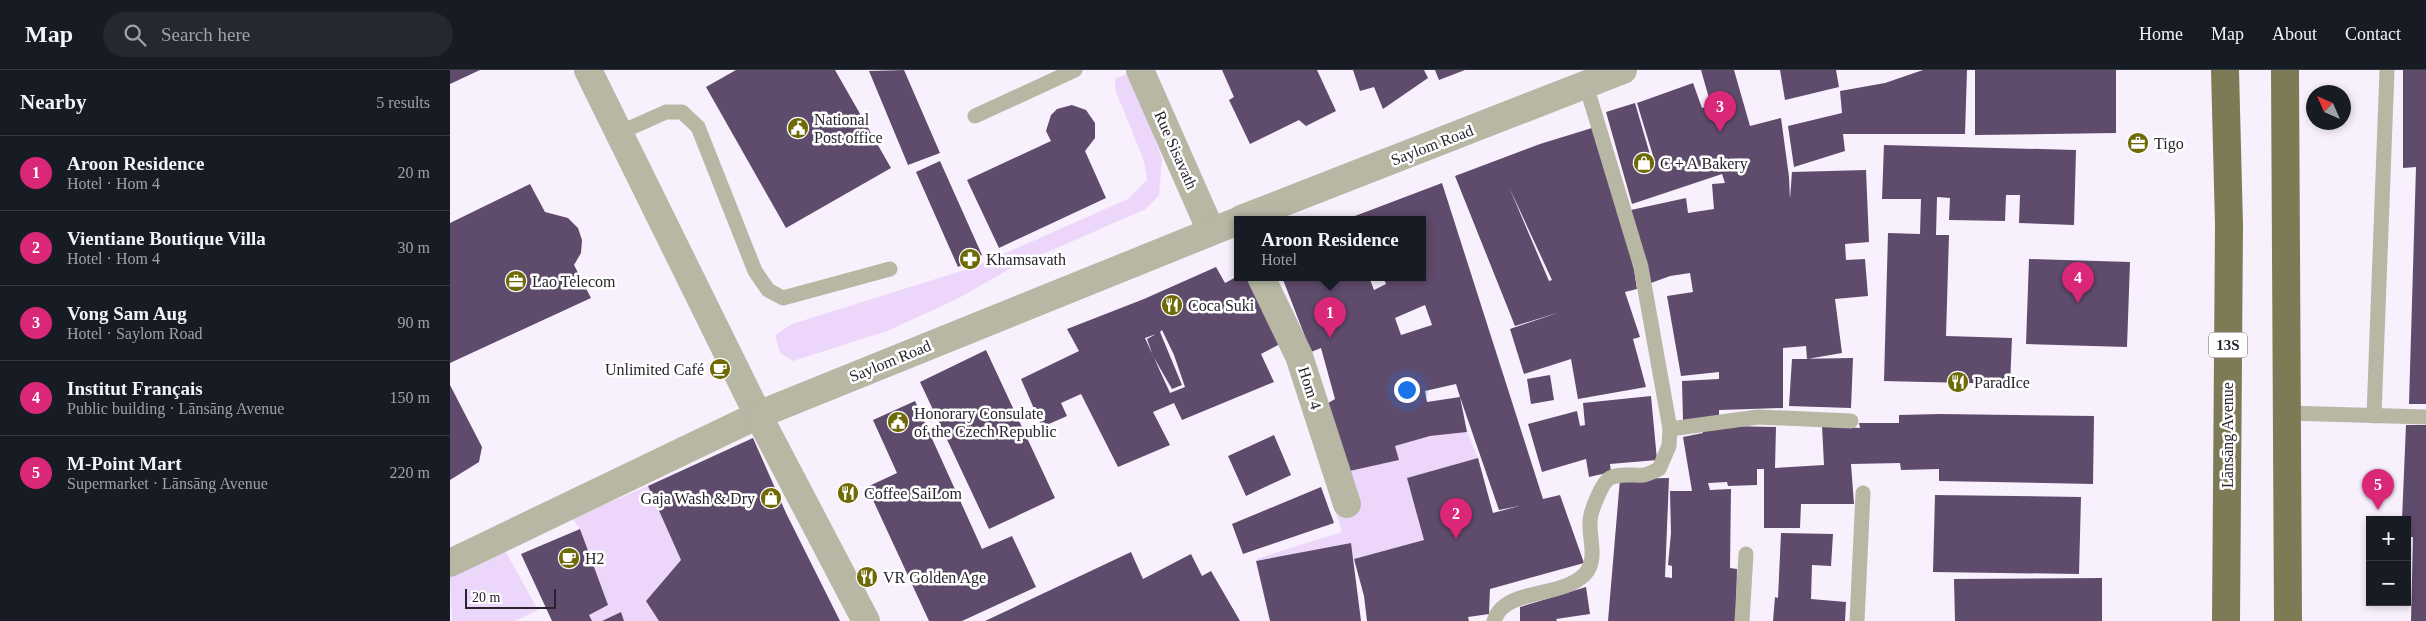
<!DOCTYPE html>
<meta charset="utf-8">
<style>
:root{--surface:#171b24;--page:#242831;--text:#f1f3f6;--muted:#9ea1a6;--line:#363941;--accent:#db2777}
body{margin:0;font-family:Georgia,serif;background:var(--page);color:var(--text)}
.controls{position:absolute;right:15px;bottom:15px;display:grid;overflow:hidden;border-radius:0px;box-shadow:0 2px 8px #0003}
.controls button{width:45px;height:45px;display:grid;place-items:center;padding:0;border:0;border-bottom:1px solid var(--line);background:var(--surface);color:var(--text);font:25px sans-serif}
.compass{position:absolute;left:1856px;top:15px;width:45px;height:45px;border-radius:50%;background:var(--surface);box-shadow:0 2px 8px #0003;rotate:315deg}
.scale{position:absolute;left:15px;bottom:12px;width:91px;box-sizing:border-box;padding-left:5px;border:2px solid #28232c;border-top:0;font-size:14px;line-height:18px;white-space:nowrap;color:#28232c;-webkit-text-stroke:4px #fff;paint-order:stroke}
.you{position:absolute;left:956px;top:319px;width:18px;height:18px;margin:-12px;border:4px solid #fff;border-radius:50%;background:#1a73e8;box-shadow:0 0 0 8px #1a73e833}
.badge{display:grid;place-items:center;width:32px;height:32px;border-radius:50%;background:var(--accent);color:#fff;font-size:16px;font-weight:700}
.pin{position:absolute;translate:-50% -41px;filter:drop-shadow(0 1px 2px #0008)}
.pin::after{content:'';position:absolute;top:26px;width:18px;height:15px;background:inherit;clip-path:polygon(0 0,100% 0,50% 100%)}
.popup{position:absolute;left:784px;top:146px;width:192px;height:65px;box-sizing:border-box;display:grid;place-content:center;border-radius:0px;background:var(--surface);filter:drop-shadow(0 1px 4px #0005);font-size:16px;white-space:nowrap;color:var(--muted)}
.popup b{font-size:19px;color:var(--text)}
.popup::after{content:'';position:absolute;left:50%;top:100%;margin-left:-10px;border:10px solid transparent;border-top-color:var(--surface)}
.list{margin:0;padding:0;list-style:none}
h2{display:flex;justify-content:space-between;align-items:center;height:65px;margin:0;padding:0 20px;font-size:21px}
h2 small{font-size:16px;font-weight:400;color:var(--muted)}
.list li{display:grid;grid-template-columns:32px 1fr auto;gap:15px;align-items:center;box-sizing:border-box;height:75px;padding:0 20px;border-top:1px solid var(--line)}
.list b{display:block;font-size:19px;white-space:nowrap}
.list p{margin:0;font-size:16px;white-space:nowrap;color:var(--muted)}
.list em{font-size:16px;font-style:normal;color:var(--muted)}
.icon{flex:none;width:28px;height:28px;fill:none;stroke:currentColor;stroke-width:2;stroke-linecap:round;stroke-linejoin:round}
.map{position:relative;flex:none;width:1976px;height:551px;overflow:hidden}
header{display:flex;align-items:center;gap:30px;box-sizing:border-box;height:70px;padding:0 25px;background:var(--surface);border-bottom:1px solid var(--line)}
header strong{font-size:24px}
nav{display:flex;gap:28px;margin-inline-start:auto;font-size:18px}
.search{width:350px;height:45px;background:var(--page);display:flex;align-items:center;gap:12px;box-sizing:border-box;padding:0 18px;border-radius:28px;color:var(--muted);font-size:19px}
main{display:flex}
aside{flex:1;background:var(--surface)}
.map>svg:first-child{display:block}
.green{fill:#ecd7fa}
.building{fill:#5f4b6c;fill-rule:evenodd}
.lines{fill:none;stroke-linecap:round;stroke-linejoin:round}
.service{stroke:#b7b7a4;stroke-width:15}
.minor{stroke:#b7b7a4;stroke-width:28}
.tertiary{stroke:#b7b7a4;stroke-width:28}
.trunk{stroke:#7c7b56;stroke-width:28}
.labels{text-anchor:middle;dominant-baseline:central;stroke-width:5;stroke-linejoin:round;paint-order:stroke}
.shield{fill:#fff;stroke:#68656b;stroke-width:1}
.shield-label{font-size:15px;font-weight:bold;fill:#28232c}
.poi-label{font-size:16px;fill:#28232c;stroke:#fff;text-anchor:start}
.street-label{font-size:16px;fill:#28232c;stroke:#fff}
</style>
<header>
<strong>Map</strong>
<div class="search"><svg class="icon" aria-label="search" viewBox="0 0 24 24"><circle cx="10" cy="10" r="6"/><path d="M15 15l6 6"/></svg>Search here</div>
<nav><a>Home</a><a>Map</a><a>About</a><a>Contact</a></nav>
</header>
<main>
<aside>
<h2>Nearby<small>5 results</small></h2>
<ul class="list">
<li><span class="badge">1</span><div><b>Aroon Residence</b><p>Hotel · Hom 4</p></div><em>20 m</em></li>
<li><span class="badge">2</span><div><b>Vientiane Boutique Villa</b><p>Hotel · Hom 4</p></div><em>30 m</em></li>
<li><span class="badge">3</span><div><b>Vong Sam Aug</b><p>Hotel · Saylom Road</p></div><em>90 m</em></li>
<li><span class="badge">4</span><div><b>Institut Français</b><p>Public building · Lānsāng Avenue</p></div><em>150 m</em></li>
<li><span class="badge">5</span><div><b>M-Point Mart</b><p>Supermarket · Lānsāng Avenue</p></div><em>220 m</em></li>
</ul>
</aside>
<div class="map">
<svg width="1976" height="551" viewBox="0 0 1976 551">
<rect width="100%" height="100%" fill="#f8f0fd"/>
<path class="green" d="M681,2L712,89L709,125L696,139L563,197L507,229L437,261L343,291L330,283L325,265L342,254L524,197L678,129L697,110L694,91L665,19V9Z
M1017,362L1028,388L958,408L974,470L904,489L900,473L806,491L809,488L892,462L875,405L949,390L945,376L980,366Z
M198,416L231,490L196,531L209,551H174L171,542L152,551H142L139,545L130,459L122,448Z
M54,479L88,540L65,551H2L0,506Z"/>
<path class="building" d="M0,0H30L0,14Z
M286,0H385L441,98L336,158L256,17Z
M454,0L490,83L458,95L419,1Z
M772,0H867L886,41L856,56L849,50L800,74L779,30L784,27Z
M903,0H974L978,8L933,39L924,17L910,21Z
M985,0H1015L989,10Z
M1251,0H1284L1300,56L1331,48L1339,107L1340,129L1342,102L1416,100L1419,172L1395,174L1396,190L1415,189L1418,226L1385,229L1392,283L1357,289L1356,276L1333,278V338L1269,340V349L1233,351L1232,311L1269,309V316V302L1231,306L1217,226L1243,222L1240,203L1220,206L1201,213L1181,140L1236,128L1238,143L1264,139L1262,114L1275,113L1272,104L1182,134L1156,42L1185,33L1201,88L1181,95L1204,89L1187,33L1243,13L1252,38L1261,35Z
M1330,0H1386L1389,17L1335,30Z
M1473,0H1517L1515,64H1393L1395,81L1344,97L1338,56L1392,43L1390,21L1435,13Z
M1525,0H1666V63L1525,65Z
M1953,0H1976V334H1959L1966,97L1953,98Z
M622,35L636,40L645,53V68L635,81L656,128L549,178L517,110L601,71L596,61L601,45L607,39Z
M1142,58L1182,186L1187,219L1175,222L1190,267L1183,269L1196,317L1128,329L1121,289L1074,304L1060,259L1110,242L1065,256L1005,106L1090,74ZM1059,117L1102,210L1099,211Z
M1434,75L1626,80L1624,155L1569,153L1570,125H1556L1555,151L1499,150L1500,128L1487,127L1486,165H1499L1496,266L1562,268L1560,314L1434,311L1438,163L1470,164L1471,129H1432Z
M490,91L532,185L508,197L466,102Z
M992,113L1093,429L1110,425L1134,493L1040,519L1039,544L1018,547L1019,551H917L914,526L904,489L974,470L957,408L1028,388L1043,443L1069,436L1049,440L1010,327L1017,362L980,366L945,376L949,390L895,402L875,335L885,329L871,278L861,282L832,207H919L924,220L936,214L933,207H972V149H907L905,146ZM975,235L982,255L951,265L945,248ZM1006,314L1010,327L977,332L975,321Z
M80,114L95,142L118,148L128,158L132,170L131,183L124,195L141,228L0,293V153Z
M1579,189L1680,192L1677,277L1576,274Z
M766,197L775,213L788,206L801,207L832,273L811,284L824,312L732,350L724,333L703,342L720,375L668,397L631,324L611,333L617,346L592,357L571,309L629,281L617,259L694,229ZM712,260L724,285L735,317L720,323L695,268L706,264L697,269L703,286L722,319L732,315L710,262Z
M536,280L605,428L539,459L470,312Z
M1403,288L1401,338L1339,336L1342,289Z
M1100,305L1104,330L1081,334L1077,309Z
M0,315L32,377L29,392L0,410Z
M1201,326L1207,390L1160,394L1161,402L1139,407L1136,389L1092,402L1078,354L1127,341L1130,356L1135,355L1133,333Z
M465,331L532,479L562,466L586,517L512,551H479L417,417L447,403L423,350Z
M1490,344L1644,346L1643,414L1489,411V399L1451,400L1450,393L1401,394L1404,434H1351L1350,458H1314V399H1307V415L1278,416L1277,412L1258,413L1260,420L1281,419L1280,498L1287,499L1286,551H1158L1170,409L1219,408L1215,507L1222,508V496L1218,495L1221,463L1220,421H1242L1233,367L1253,363L1252,360L1275,356L1326,357L1325,398L1374,395L1372,356L1410,358L1409,353H1449V345Z
M1956,355H1976V551H1961L1963,467H1957V450H1952Z
M824,365L841,405L796,426L778,386Z
M303,368L336,443L390,551H209L196,531L231,490L198,416Z
M871,417L884,453L793,484L782,454Z
M1485,425L1631,427L1629,504L1483,502Z
M130,459L158,535L139,545L142,551H102L71,484Z
M1331,463L1383,464L1381,496L1362,495L1361,529L1396,532L1395,551H1323L1325,527L1328,528Z
M901,473L911,551H820L806,491Z
M681,482L693,509L741,484L752,506L761,501L790,551H535Z
M1652,508V551H1505L1504,509Z
M1136,517L1140,544L1106,549L1107,551H1070V537Z
M171,542L174,551H152Z"/>
<g class="lines">
<path class="service" d="M525,46L625,0
M169,63L216,42H232L248,57L305,201L318,220L333,228L440,199
M1836,343L1976,347
M1924,346L1937,0
M1220,359L1308,347L1401,351
M1044,551C1054,517 1111,529 1135,504C1148,490 1139,469 1140,452C1140,442 1152,412 1160,408C1169,403 1184,406 1194,405C1199,404 1204,401 1209,399L1219,376L1220,359L1191,197L1136,15
M1292,551L1296,484
M1407,551L1413,423"/>
<path class="minor" d="M690,0L761,161
M811,207L849,286L897,434
M0,493L308,345L138,0"/>
<path class="tertiary" d="M791,149L1173,0
M416,551L308,345L788,151"/>
<path class="trunk" d="M1775,0L1779,155L1776,551
M1835,0L1838,551"/>
</g>
<defs>
<g id="civic-disc" transform="scale(1.125)"><circle r="9.5" fill="#6f6a06" stroke="#fff"/><path d="M-.6-6.5H3V-4.5H.6V-3L4-1V1h2V6H-6V1h2V-1L-.6-3ZM-1.2 2.5V6h2.4V2.5Z" fill="#fff"/></g>
<g id="office-disc" transform="scale(1.125)"><circle r="9.5" fill="#6f6a06" stroke="#fff"/><path d="M-6-3h4V-5.5h4V-3h4V5H-6ZM-1-4.5V-3h2v-1.5ZM-6 0V1H6V0Z" fill="#fff"/></g>
<g id="shop-disc" transform="scale(1.125)"><circle r="9.5" fill="#6f6a06" stroke="#fff"/><path d="M-5-2.5h2.3a2.7 3.5 0 0 1 5.4 0H5L5.5 6h-11ZM-1.5-2.5h3a1.5 2.3 0 0 0-3 0Z" fill="#fff"/></g>
<g id="pharmacy-disc" transform="scale(1.125)"><circle r="9.5" fill="#6f6a06" stroke="#fff"/><path d="M-2-6h4v4h4v4h-4v4h-4v-4h-4v-4h4Z" fill="#fff"/></g>
<g id="restaurant-disc" transform="scale(1.125)"><circle r="9.5" fill="#6f6a06" stroke="#fff"/><path d="M-5-6h1v4h1v-4h1v4h1v-4h1v5L-1.5 .5V6h-2V.5L-5-1ZM5-6V6H3V1.5H1.5Q1.5-4 5-6Z" fill="#fff"/></g>
<g id="cafe-disc" transform="scale(1.125)"><circle r="9.5" fill="#6f6a06" stroke="#fff"/><path d="M-5.5-4.5H6V0H3Q3 3.5 0 3.5H-2.5Q-5.5 3.5-5.5 0ZM3-3.2v2h1.7v-2ZM-6 4.5H4V6H-6Z" fill="#fff"/></g>
</defs>
<g fill-rule="evenodd">
<use href="#civic-disc" x="348" y="58"/>
<use href="#office-disc" x="1688" y="73"/>
<use href="#shop-disc" x="1194" y="93"/>
<use href="#pharmacy-disc" x="520" y="189"/>
<use href="#office-disc" x="66" y="211"/>
<use href="#restaurant-disc" x="722" y="235"/>
<use href="#cafe-disc" x="270" y="299"/>
<use href="#restaurant-disc" x="1508" y="312"/>
<use href="#civic-disc" x="448" y="352"/>
<use href="#restaurant-disc" x="398" y="423"/>
<use href="#shop-disc" x="321" y="428"/>
<use href="#cafe-disc" x="119" y="488"/>
<use href="#restaurant-disc" x="417" y="507"/>
</g>
<g class="labels">
<rect class="shield" x="1759" y="262.5" width="38" height="25" rx="4"/>
<g class="shield-label">
<text x="1778" y="275">13S</text>
</g>
<g class="poi-label">
<text x="364" y="49">National<tspan x="364" dy="18">Post office</tspan></text>
<text x="1704" y="73">Tigo</text>
<text x="1210" y="93">C + A Bakery</text>
<text x="536" y="189">Khamsavath</text>
<text x="82" y="211">Lao Telecom</text>
<text x="738" y="235">Coca Suki</text>
<text x="254" y="299" text-anchor="end">Unlimited Café</text>
<text x="1524" y="312">ParadIce</text>
<text x="464" y="343">Honorary Consulate<tspan x="464" dy="18">of the Czech Republic</tspan></text>
<text x="414" y="423">Coffee SaiLom</text>
<text x="305" y="428" text-anchor="end">Gaja Wash &amp; Dry</text>
<text x="135" y="488">H2</text>
<text x="433" y="507">VR Golden Age</text>
</g>
<g class="street-label">
<text transform="translate(982 75) rotate(-21)">Saylom Road</text>
<text transform="translate(726 80) rotate(66)">Rue Sisavath</text>
<text transform="translate(440 291) rotate(-22)">Saylom Road</text>
<text transform="translate(860 318) rotate(72)">Hom 4</text>
<text transform="translate(1777 365) rotate(-90)">Lānsāng Avenue</text>
</g>
</g>
</svg>
<div class="controls">
<button>+</button>
<button>−</button>
</div>
<svg class="compass" viewBox="-18 -18 36 36"><path d="M0-13l5 13h-10z" fill="#e53935"/><path d="M0 13l5-13h-10z" fill="#9ea1a6"/></svg>
<div class="scale">20 m</div>
<div class="you"></div>
<div class="pin badge" style="left:880px;top:268px">1</div>
<div class="popup"><b>Aroon Residence</b>Hotel</div>
<div class="pin badge" style="left:1006px;top:469px">2</div>
<div class="pin badge" style="left:1270px;top:62px">3</div>
<div class="pin badge" style="left:1628px;top:233px">4</div>
<div class="pin badge" style="left:1928px;top:440px">5</div>
</div>
</main>
